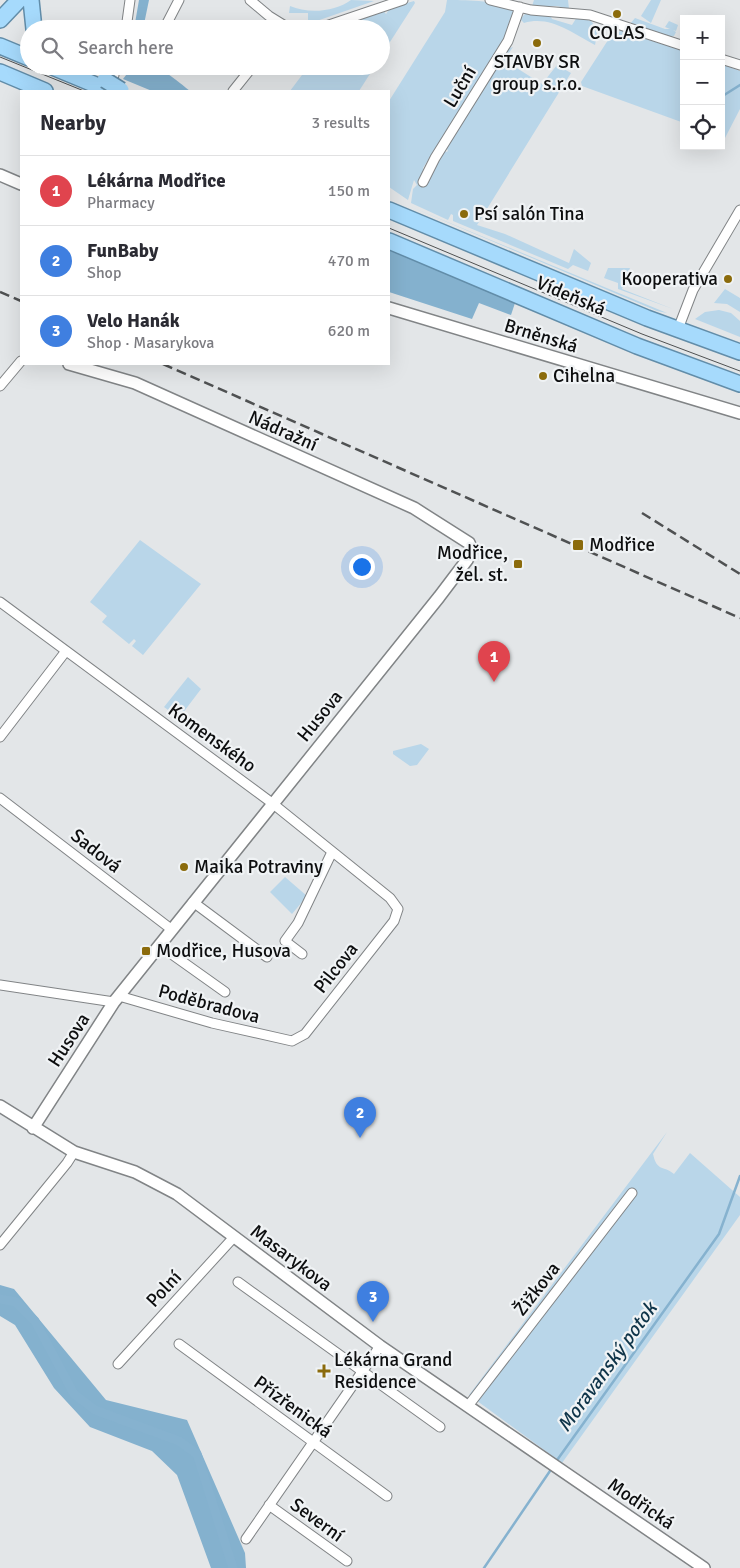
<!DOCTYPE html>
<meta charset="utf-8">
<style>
:root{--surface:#fff;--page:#f2f2f3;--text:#2b2b33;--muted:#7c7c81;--line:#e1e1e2;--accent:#8b6b0c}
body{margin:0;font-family:Signika,sans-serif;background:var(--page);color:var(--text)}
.controls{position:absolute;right:15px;top:15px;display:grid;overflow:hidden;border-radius:0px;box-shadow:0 5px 20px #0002}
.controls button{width:45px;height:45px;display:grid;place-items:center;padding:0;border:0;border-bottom:1px solid var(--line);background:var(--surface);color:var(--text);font:25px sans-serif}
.you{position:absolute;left:361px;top:566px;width:18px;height:18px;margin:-12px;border:4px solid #fff;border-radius:50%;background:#1a73e8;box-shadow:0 0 0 8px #1a73e833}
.badge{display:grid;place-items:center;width:32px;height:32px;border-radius:50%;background:var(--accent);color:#fff;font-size:16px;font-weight:700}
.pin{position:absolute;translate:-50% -41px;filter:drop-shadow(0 1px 2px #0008)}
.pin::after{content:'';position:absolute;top:26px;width:18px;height:15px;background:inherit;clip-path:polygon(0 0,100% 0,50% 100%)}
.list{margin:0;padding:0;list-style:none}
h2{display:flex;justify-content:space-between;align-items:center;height:65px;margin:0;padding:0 20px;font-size:21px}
h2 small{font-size:16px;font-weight:400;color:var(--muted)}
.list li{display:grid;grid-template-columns:32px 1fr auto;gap:15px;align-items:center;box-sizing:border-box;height:70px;padding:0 20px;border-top:1px solid var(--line)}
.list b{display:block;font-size:19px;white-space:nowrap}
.list p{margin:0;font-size:16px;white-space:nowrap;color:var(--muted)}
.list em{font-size:16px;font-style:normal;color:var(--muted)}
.icon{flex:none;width:28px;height:28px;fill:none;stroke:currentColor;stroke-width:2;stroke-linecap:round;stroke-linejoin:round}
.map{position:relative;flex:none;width:740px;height:1568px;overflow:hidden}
.search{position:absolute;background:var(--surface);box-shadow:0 5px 20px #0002;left:20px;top:20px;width:370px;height:55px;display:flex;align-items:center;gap:12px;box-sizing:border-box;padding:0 18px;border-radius:28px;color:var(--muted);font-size:19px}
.panel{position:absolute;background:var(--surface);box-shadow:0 5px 20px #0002;left:20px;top:90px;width:370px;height:275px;border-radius:0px}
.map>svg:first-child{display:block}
.green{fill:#b9d6e9}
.forest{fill:#84b1ce}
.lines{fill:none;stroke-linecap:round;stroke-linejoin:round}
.stream{stroke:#86b2cf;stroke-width:2.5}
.canal{stroke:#86b2cf;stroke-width:9}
.minor-casing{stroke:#818486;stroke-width:11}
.tertiary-casing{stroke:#818486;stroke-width:14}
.trunk-casing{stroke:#628da9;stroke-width:18}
.minor{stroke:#fff;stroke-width:9}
.tertiary{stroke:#fff;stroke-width:11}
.trunk{stroke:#a6dafc;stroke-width:15}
.tram{stroke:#4f5152;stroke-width:1}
.rail{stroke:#4f5152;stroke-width:2.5;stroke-dasharray:10 5;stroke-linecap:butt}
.trunk-bridge-casing{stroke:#628da9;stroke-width:18;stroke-linecap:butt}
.trunk-bridge{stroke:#a6dafc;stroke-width:15}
.poi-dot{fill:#8b6b0c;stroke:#f0f3f5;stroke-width:2}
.labels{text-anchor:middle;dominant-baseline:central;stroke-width:4.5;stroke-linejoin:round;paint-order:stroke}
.poi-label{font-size:19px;fill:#0d0e0f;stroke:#f0f3f5;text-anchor:start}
.street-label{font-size:19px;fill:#0d0e0f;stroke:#f0f3f5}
.water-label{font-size:20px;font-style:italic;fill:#0e3449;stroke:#f0f3f5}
</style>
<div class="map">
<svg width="740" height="1568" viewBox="0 0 740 1568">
<rect width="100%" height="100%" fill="#e3e6e8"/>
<path class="green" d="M351,0L374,1L308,24V13H289L290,6C308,14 335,12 351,0Z
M447,0C464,0 503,0 514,12L507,35L434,156L431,155L423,168L425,172L442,150L447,152L448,150L444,147L507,49L513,47L504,60L542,84L557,65L571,73L477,225L505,234L569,263L574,249L591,263L588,271L573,265L568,269L453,221V215L451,214L448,220L411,203L413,189L417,185L414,180L408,200L389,187V101L445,12Z
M534,0H568L569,9L557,6H532Z
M651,0H661L651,23L641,16Z
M414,1L415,3L381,56V29H334L383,10L386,14L390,8Z
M526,13L550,15L552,19L572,25L577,17L591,21L596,27L597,35L595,45C572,33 550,15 524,23L520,19Z
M635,18L665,29H670L665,27L669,21L678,25L676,31L673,30L676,32L674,36L668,37L630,24Z
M622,30L684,51V123L582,86L581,82L610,37Z
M721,64L740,71V109L725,138L721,137Z
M291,66H375L359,91H290L302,75Z
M409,206L667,313L657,311Z
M608,268H630L622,289L673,309L618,289V283L604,278Z
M725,289L740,298V312L727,304L714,303Z
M719,310L731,313L740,321V337L695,319L705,312Z
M140,540L201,584L143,655L132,646L136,641L134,639L129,644L102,622L107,616L90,602Z
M188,677L201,689L179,718L164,707Z
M421,744L429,749L417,765L410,766L393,754V751Z
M285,877L307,896L292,914L270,892Z
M667,1132L653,1154C657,1172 663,1165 674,1174L690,1153L740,1197V1215L562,1463L469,1395Z"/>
<path class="forest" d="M139,0H149L143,29H134Z
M133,66C161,66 169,74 190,91H152L123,79Z
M389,248L515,303L511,315L479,303L472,319L389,292Z
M0,1285L14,1289L106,1400L187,1420L245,1553L246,1568H211L177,1475L152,1451L90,1427L54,1388L15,1325L0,1316Z"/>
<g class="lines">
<path class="stream" d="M721,97L740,85
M555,1463L719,1234L740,1176
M484,1568L552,1468"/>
<path class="canal" d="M0,1299L16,1302L35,1321L74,1394L95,1410L179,1441L197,1454L233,1568"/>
<g class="minor-casing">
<path id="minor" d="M250,0L269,16L290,29
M490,0L531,10L590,15L684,46
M126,29L130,0
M164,29L179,0
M317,29L403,0
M721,59L740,65
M111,88L116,66
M233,91L253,66
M423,182L435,158L508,41L520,7
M678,329L693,290L740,210
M0,386L21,361
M0,602L272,803L390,898L398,909L394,921L305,1034L292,1041L212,1023L119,996
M0,737L66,651
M0,798L171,929
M193,902L267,957
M159,945L225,992
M302,954L285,941L298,923L332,852
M0,985L114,1002
M0,1245L67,1163L74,1152
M238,1282L440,1427
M179,1344L387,1496
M118,1364L234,1237
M468,1406L632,1193
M269,1505L347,1561
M246,1539L380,1346"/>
</g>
<g class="tertiary-casing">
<path id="tertiary" d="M0,175L21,184
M389,308L740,413
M0,1106L74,1152L135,1172L177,1194L380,1346L704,1568
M33,1128L114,1002L439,597L467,560L472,550L469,543L414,508L135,383L69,364"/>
</g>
<g class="trunk-casing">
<path id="trunk" d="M31,0L34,29
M0,20L19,0
M0,46L29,58
M50,66L103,88
M0,72L45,91
M389,210L647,318L740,352
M389,241L637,346L740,384"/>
</g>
<use href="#minor" class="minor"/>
<use href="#tertiary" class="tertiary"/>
<use href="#trunk" class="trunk"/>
<path class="tram" d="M0,57L84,91
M389,228L642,334L740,371"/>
<path class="rail" d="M0,292L21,301
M163,364L740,618
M642,513L740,574"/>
<g class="trunk-bridge-casing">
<path id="trunk-bridge" d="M105,80L121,90"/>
</g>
<use href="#trunk-bridge" class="trunk-bridge"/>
</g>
<g class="poi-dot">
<circle cx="617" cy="14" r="5"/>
<circle cx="537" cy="43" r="5"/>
<circle cx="464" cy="214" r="5"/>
<circle cx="728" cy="279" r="5"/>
<circle cx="543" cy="376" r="5"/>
<rect x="572" y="539" width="12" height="12" rx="2.5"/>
<rect x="513" y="559" width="10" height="10" rx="2.5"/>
<circle cx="184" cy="867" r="5"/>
<rect x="141" y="946" width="10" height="10" rx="2.5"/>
<path d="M321.5 1363.5h5v5h5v5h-5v5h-5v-5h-5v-5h5z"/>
</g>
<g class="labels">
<g class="poi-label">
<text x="617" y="33" text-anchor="middle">COLAS</text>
<text x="537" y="62" text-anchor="middle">STAVBY SR<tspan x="537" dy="22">group s.r.o.</tspan></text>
<text x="474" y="214">Psí salón Tina</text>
<text x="718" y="279" text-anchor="end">Kooperativa</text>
<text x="553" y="376">Cihelna</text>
<text x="589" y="545">Modřice</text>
<text x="508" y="553" text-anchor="end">Modřice,<tspan x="508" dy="22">žel. st.</tspan></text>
<text x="194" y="867">Maika Potraviny</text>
<text x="156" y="951">Modřice, Husova</text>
<text x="334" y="1360">Lékárna Grand<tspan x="334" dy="22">Residence</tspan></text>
</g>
<g class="street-label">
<text transform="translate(460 87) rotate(-59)">Luční</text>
<text transform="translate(571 296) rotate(23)">Vídeňská</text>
<text transform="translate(541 336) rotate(17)">Brněnská</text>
<text transform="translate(283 431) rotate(24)">Nádražní</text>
<text transform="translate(320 716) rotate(-51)">Husova</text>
<text transform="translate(212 738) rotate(36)">Komenského</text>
<text transform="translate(96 851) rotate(38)">Sadová</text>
<text transform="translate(336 968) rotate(-52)">Pilcova</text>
<text transform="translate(209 1004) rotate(15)">Poděbradova</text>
<text transform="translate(69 1040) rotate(-57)">Husova</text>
<text transform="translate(291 1258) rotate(37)">Masarykova</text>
<text transform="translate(164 1289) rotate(-47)">Polní</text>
<text transform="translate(537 1289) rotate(-52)">Žižkova</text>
<text transform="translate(293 1407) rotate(36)">Přízřenická</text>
<text transform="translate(641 1504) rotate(34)">Modřická</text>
<text transform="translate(317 1520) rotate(36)">Severní</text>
</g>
<g class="water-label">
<text transform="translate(607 1367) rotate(-54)">Moravanský potok</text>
</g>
</g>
</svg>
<div class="controls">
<button>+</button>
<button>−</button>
<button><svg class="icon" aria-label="locate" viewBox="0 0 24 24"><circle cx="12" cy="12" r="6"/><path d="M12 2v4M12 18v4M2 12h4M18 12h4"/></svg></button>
</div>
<div class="you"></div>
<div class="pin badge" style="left:494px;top:682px;background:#e0444e">1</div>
<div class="pin badge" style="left:360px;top:1138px;background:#3f7fe0">2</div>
<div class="pin badge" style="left:373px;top:1322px;background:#3f7fe0">3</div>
<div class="search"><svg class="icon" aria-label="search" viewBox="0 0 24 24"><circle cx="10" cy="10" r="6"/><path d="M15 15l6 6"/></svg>Search here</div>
<section class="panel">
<h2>Nearby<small>3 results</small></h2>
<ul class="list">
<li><span class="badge" style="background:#e0444e">1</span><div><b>Lékárna Modřice</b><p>Pharmacy</p></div><em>150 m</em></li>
<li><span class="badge" style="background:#3f7fe0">2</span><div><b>FunBaby</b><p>Shop</p></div><em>470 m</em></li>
<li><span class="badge" style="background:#3f7fe0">3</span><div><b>Velo Hanák</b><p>Shop · Masarykova</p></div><em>620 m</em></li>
</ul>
</section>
</div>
